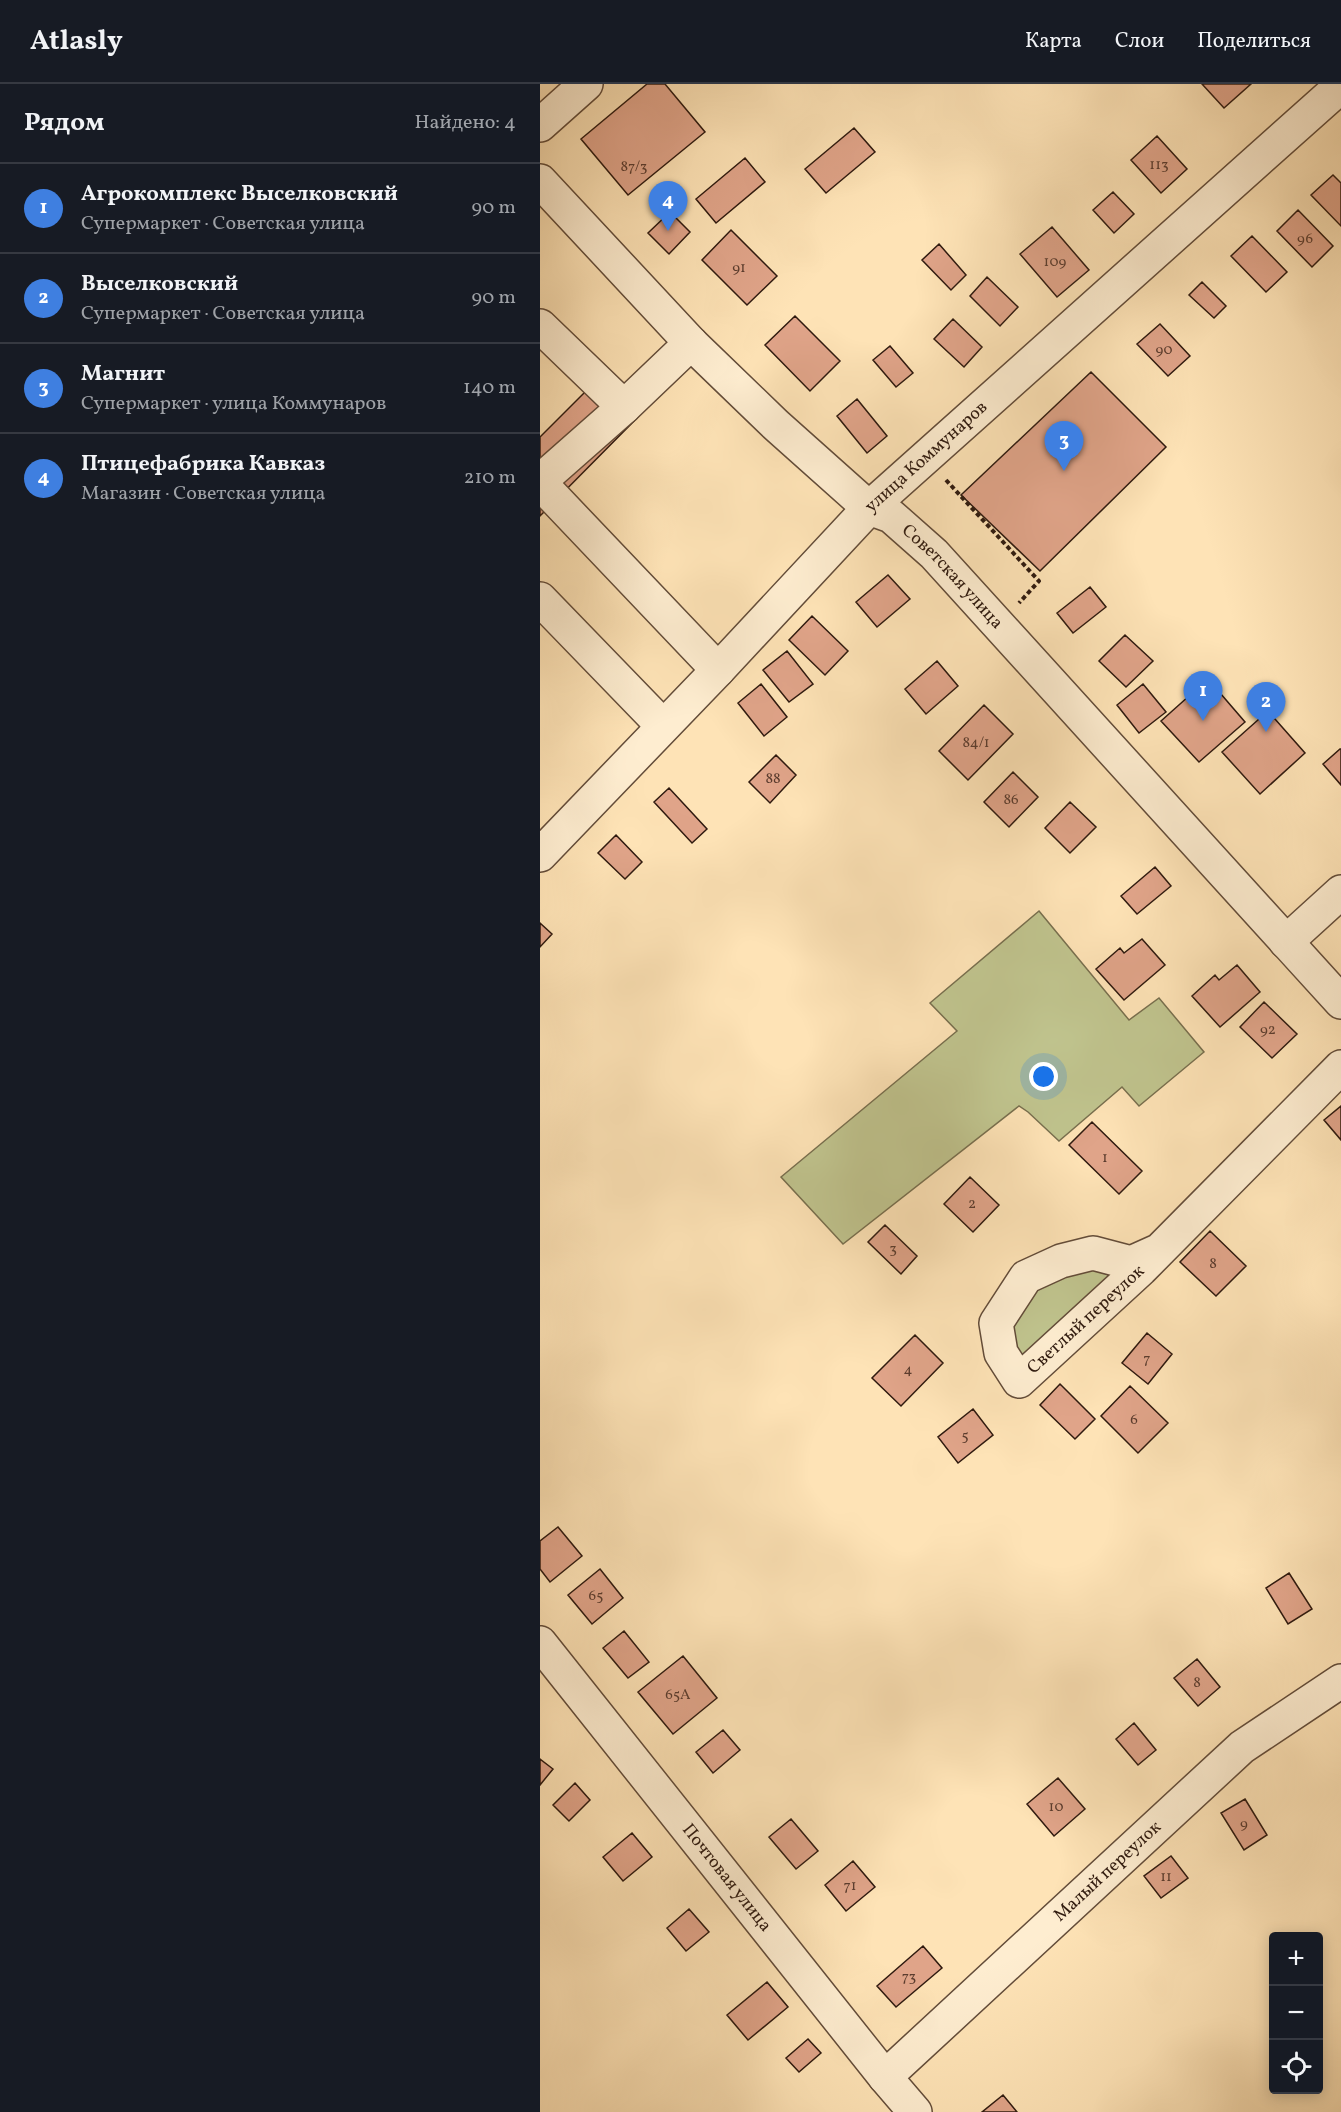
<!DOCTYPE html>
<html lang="ru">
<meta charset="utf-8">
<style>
:root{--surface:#171b24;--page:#20242c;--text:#f1f3f6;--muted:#9ea1a6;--line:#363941;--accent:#0b8043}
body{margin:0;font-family:Vollkorn,serif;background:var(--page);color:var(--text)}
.controls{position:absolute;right:18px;bottom:18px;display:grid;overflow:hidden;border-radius:6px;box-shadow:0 3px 15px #0003}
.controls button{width:54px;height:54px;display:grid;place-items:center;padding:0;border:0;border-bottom:2px solid var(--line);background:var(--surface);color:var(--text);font:30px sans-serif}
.you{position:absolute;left:504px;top:993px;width:21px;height:21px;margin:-15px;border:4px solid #fff;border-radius:50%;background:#1a73e8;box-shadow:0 0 0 9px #1a73e833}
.badge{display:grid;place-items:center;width:39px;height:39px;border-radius:50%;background:var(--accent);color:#fff;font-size:20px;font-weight:700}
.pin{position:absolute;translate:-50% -50px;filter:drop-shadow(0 2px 3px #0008)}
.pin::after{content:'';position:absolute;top:32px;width:21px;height:18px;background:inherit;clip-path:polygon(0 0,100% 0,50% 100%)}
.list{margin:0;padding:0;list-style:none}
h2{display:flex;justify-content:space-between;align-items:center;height:78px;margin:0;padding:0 24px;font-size:26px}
h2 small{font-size:20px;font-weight:400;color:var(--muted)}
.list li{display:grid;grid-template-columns:39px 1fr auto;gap:18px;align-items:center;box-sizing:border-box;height:90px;padding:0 24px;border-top:2px solid var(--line)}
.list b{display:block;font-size:22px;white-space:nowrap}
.list p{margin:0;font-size:20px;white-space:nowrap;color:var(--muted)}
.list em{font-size:20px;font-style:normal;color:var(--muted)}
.icon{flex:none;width:33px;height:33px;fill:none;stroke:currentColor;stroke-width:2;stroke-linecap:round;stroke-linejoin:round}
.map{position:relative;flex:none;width:801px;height:2028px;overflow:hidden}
header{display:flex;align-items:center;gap:36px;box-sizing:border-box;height:84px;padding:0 30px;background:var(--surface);border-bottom:2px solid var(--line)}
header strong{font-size:28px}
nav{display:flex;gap:33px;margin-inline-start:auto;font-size:21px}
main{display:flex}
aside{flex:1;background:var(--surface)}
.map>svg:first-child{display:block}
.green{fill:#c0c48e;stroke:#786f4e;stroke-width:1.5}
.building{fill:#e0a489;stroke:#2f1a0f;stroke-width:1.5}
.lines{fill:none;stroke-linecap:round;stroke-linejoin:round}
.minor-casing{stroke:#634c39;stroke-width:36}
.path{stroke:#2f1a0f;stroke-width:4;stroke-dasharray:4.5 3;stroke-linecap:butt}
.minor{stroke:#feedd0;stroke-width:33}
.labels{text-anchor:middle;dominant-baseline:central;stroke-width:4.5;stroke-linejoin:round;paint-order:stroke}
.number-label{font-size:15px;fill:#5b3c2e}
.street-label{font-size:18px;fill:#2f1a0f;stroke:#feedd0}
</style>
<header>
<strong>Atlasly</strong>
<nav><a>Карта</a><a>Слои</a><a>Поделиться</a></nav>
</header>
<main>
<aside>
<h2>Рядом<small>Найдено: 4</small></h2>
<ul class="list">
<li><span class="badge" style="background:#3f7fe0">1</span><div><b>Агрокомплекс Выселковский</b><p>Супермаркет · Советская улица</p></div><em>90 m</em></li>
<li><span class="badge" style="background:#3f7fe0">2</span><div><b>Выселковский</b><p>Супермаркет · Советская улица</p></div><em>90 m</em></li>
<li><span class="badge" style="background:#3f7fe0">3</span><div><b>Магнит</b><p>Супермаркет · улица Коммунаров</p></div><em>140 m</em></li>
<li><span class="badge" style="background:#3f7fe0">4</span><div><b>Птицефабрика Кавказ</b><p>Магазин · Советская улица</p></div><em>210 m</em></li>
</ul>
</aside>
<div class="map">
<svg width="801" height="2028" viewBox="0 0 801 2028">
<rect width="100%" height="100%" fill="#fee3b6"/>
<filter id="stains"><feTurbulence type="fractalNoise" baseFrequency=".00333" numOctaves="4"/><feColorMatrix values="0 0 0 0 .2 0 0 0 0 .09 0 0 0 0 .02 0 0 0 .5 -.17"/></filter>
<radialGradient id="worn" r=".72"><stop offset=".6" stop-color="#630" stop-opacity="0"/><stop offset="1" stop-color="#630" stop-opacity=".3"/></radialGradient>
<path class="green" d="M499,827L589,936L619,914L664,968L599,1022L582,1003L519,1057L488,1028L479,1022L303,1160L241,1093L417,947L390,919Z
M546,1176L579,1189L489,1283L465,1246L489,1204Z"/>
<path class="building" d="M107,0H125L165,48L88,111L41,55Z
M662,0H711L684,24Z
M314,44L335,68L286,109L265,85Z
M617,52L647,85L621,109L591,76Z
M205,74L225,98L176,139L156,115Z
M793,91L801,99V142L771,111Z
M573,108L594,130L574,149L553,126Z
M758,126L793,162L772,183L737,147Z
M130,128L150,148L129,170L108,149Z
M512,143L549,186L517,213L480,170Z
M191,146L237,192L207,221L162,176Z
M712,152L747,188L726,208L691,172Z
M399,160L426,191L411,206L382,176Z
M447,193L478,223L460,242L430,212Z
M662,198L686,222L674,234L649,211Z
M255,232L300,277L270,307L225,261Z
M413,235L442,263L424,283L394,255Z
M620,240L650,272L628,292L597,260Z
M350,262L373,289L356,303L333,276Z
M551,288L626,363L500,487L421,411Z
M55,298L94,337L0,432V353Z
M317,315L347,352L327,369L297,332Z
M348,491L370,515L337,543L316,518Z
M550,503L566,523L533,549L517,529Z
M272,532L308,567L285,591L249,556Z
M585,551L613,577L586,603L559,577Z
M247,567L273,600L249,618L223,586Z
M397,577L418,602L386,630L365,605Z
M668,595L705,638L659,678L621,637Z
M221,600L247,633L224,652L198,619Z
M603,600L626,628L599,649L577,621Z
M444,621L473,650L428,696L399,667Z
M728,627L765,669L720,710L682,668Z
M800,665H801V701L783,680Z
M236,671L256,691L230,719L209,698Z
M473,688L498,713L469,743L444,718Z
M129,704L167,745L152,759L114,718Z
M530,718L556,743L530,769L505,744Z
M76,751L102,778L85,795L58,769Z
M615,783L631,802L597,830L581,812Z
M0,839L12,850L0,863Z
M602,855L625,881L584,916L556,885L580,864L584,869Z
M697,881L720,908L680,943L652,912L675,891L679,896Z
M724,918L757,950L732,974L700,943Z
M801,1022V1056L784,1036Z
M552,1038L602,1087L579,1110L529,1061Z
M430,1093L459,1121L433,1148L404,1120Z
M345,1141L377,1172L361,1190L328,1158Z
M670,1147L706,1182L676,1212L640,1178Z
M607,1249L632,1270L608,1300L582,1279Z
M375,1251L403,1279L361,1322L332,1294Z
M520,1300L555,1335L535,1355L500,1321Z
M590,1302L628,1339L598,1369L561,1332Z
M433,1325L453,1351L418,1379L398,1353Z
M18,1443L42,1472L10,1498L0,1485V1457Z
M60,1485L83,1514L52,1540L28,1511Z
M749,1489L772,1525L748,1540L726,1504Z
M84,1547L109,1578L88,1594L63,1564Z
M143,1572L177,1614L133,1650L98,1608Z
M657,1575L680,1603L658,1622L634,1594Z
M594,1639L616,1666L598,1681L576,1655Z
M183,1646L200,1666L173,1689L156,1668Z
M0,1675L13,1685L0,1701Z
M518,1694L545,1725L514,1752L487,1720Z
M35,1699L50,1716L29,1737L13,1721Z
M705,1715L727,1751L704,1766L681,1729Z
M251,1735L278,1767L256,1785L229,1753Z
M92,1749L112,1773L83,1797L63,1773Z
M631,1772L648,1794L621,1814L604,1792Z
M313,1777L335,1803L306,1827L285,1801Z
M149,1825L169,1848L146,1867L127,1844Z
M383,1862L402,1884L356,1923L337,1902Z
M227,1898L248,1923L208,1956L187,1931Z
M268,1955L281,1969L259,1988L246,1974Z
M463,2011L477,2028H442Z"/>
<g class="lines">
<g class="minor-casing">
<g id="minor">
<path d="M0,41L46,0"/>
<path id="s1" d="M0,97L151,259L236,341L329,424L351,432L394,470L801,918"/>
<path d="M0,242L84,323"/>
<path d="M0,397L84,323L151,259"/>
<path d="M0,399L178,586"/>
<path d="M0,515L123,642"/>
<path id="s2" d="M0,771L178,586L329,424L801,2"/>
<path d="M746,858L801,808"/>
<path id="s3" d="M620,1166L591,1179L553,1169L521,1177L486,1193L456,1239L461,1269L479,1297L601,1185L801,983"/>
<path id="s4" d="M0,1559L345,1993L375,2028"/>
<path id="s5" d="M345,1993L702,1663L801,1597"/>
</g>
</g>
<path class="path" d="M406,396L499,497L479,519"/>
<use href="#minor" class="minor"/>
</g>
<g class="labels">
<g class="number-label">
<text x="619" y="81">113</text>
<text x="94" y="83">87/3</text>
<text x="765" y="155">96</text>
<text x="515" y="178">109</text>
<text x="199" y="184">91</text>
<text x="624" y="266">90</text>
<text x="436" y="659">84/1</text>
<text x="233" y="695">88</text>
<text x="471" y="716">86</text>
<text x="728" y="946">92</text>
<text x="565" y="1074">1</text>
<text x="432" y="1120">2</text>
<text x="353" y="1165">3</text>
<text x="673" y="1180">8</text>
<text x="607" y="1275">7</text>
<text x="368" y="1286">4</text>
<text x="594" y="1336">6</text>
<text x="425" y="1352">5</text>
<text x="56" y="1512">65</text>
<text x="657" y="1599">8</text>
<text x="138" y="1611">65А</text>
<text x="516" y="1723">10</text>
<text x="704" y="1740">9</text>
<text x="626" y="1793">11</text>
<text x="310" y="1802">71</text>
<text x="369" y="1893">73</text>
</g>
<g class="street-label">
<text stroke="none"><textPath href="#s2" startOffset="555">улица Коммунаров</textPath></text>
<text stroke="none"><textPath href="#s1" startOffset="574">Советская улица</textPath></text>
<text stroke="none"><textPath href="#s3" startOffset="352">Светлый переулок</textPath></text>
<text stroke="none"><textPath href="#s5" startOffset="303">Малый переулок</textPath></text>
<text stroke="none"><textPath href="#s4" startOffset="300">Почтовая улица</textPath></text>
</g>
</g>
<rect width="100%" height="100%" filter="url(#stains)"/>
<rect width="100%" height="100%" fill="url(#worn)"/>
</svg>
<div class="controls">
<button>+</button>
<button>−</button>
<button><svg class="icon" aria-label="locate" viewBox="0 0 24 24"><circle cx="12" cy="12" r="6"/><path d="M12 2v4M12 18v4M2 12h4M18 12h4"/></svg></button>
</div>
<div class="you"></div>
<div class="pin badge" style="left:663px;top:637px;background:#3f7fe0">1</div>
<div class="pin badge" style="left:726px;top:648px;background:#3f7fe0">2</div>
<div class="pin badge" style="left:524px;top:387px;background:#3f7fe0">3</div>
<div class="pin badge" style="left:128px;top:147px;background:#3f7fe0">4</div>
</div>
</main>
